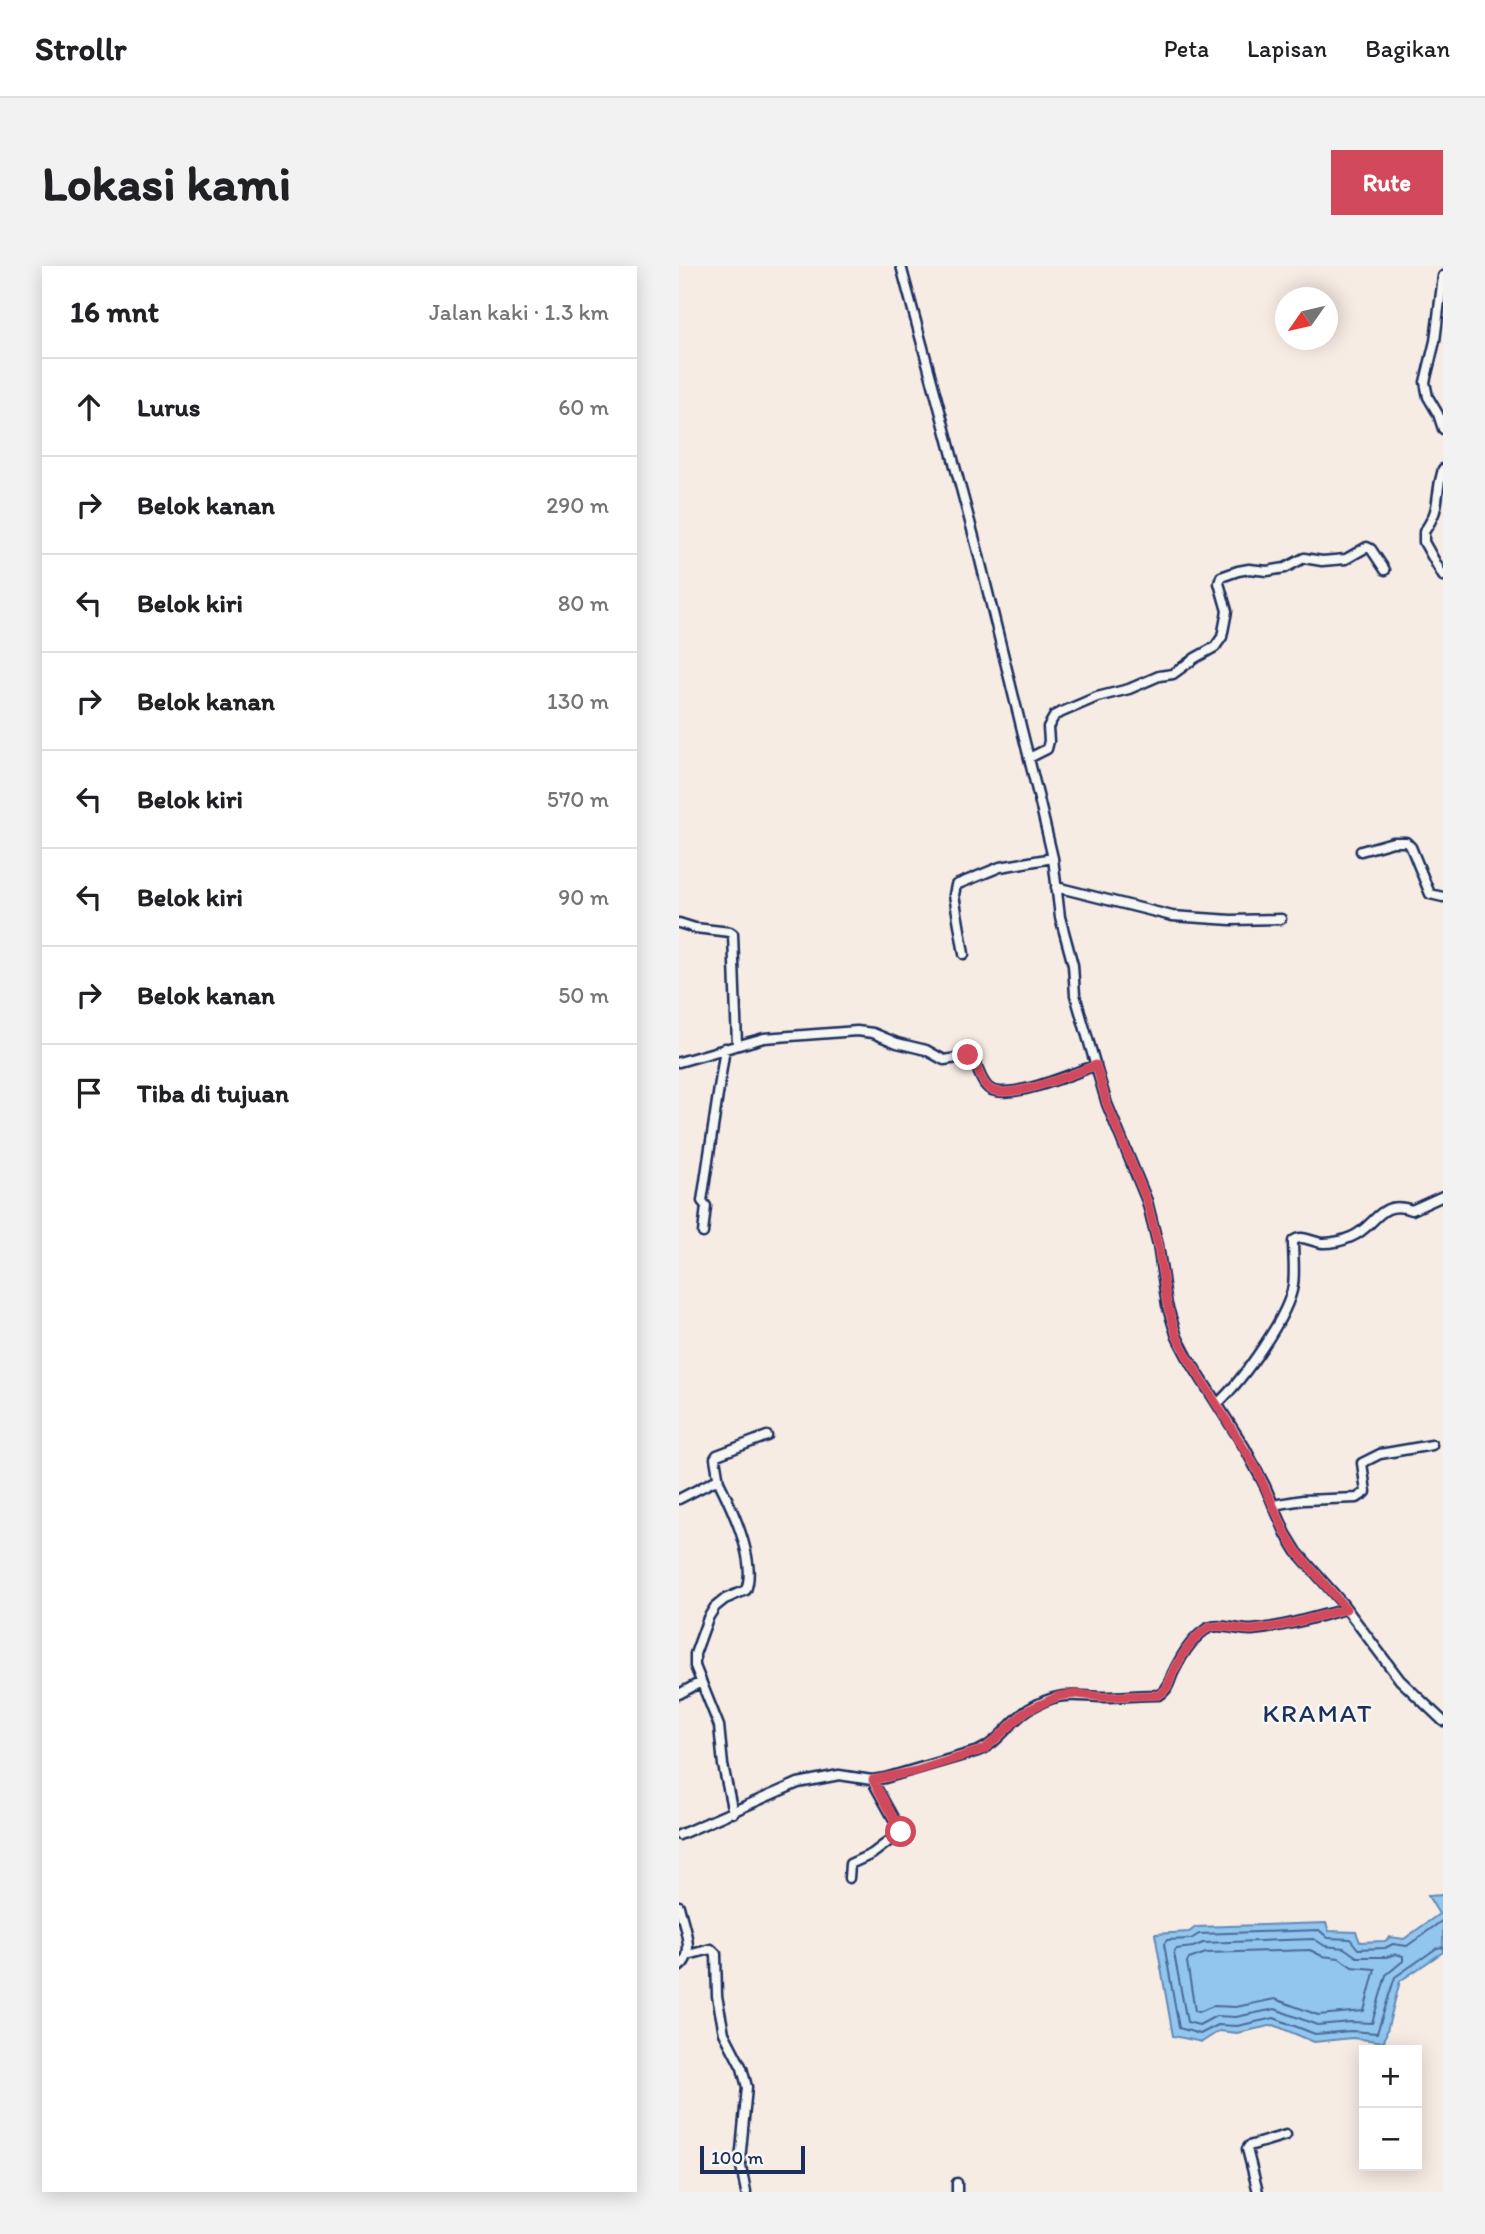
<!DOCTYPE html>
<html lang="id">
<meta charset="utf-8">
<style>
:root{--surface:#fff;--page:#f2f2f2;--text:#202124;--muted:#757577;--line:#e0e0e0;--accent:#d1495b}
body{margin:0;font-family:Itim,sans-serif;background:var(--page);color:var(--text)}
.controls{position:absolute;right:21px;bottom:21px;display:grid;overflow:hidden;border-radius:0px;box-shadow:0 4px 18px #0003}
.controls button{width:63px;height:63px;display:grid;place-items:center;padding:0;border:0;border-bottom:2px solid var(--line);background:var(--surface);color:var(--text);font:35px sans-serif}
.compass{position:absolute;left:596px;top:21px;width:63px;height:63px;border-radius:50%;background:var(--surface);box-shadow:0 4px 18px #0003;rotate:236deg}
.scale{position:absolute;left:21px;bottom:18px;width:105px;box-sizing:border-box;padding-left:7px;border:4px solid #1b2f5e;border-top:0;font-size:19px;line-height:24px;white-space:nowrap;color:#1b2f5e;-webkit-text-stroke:5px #f6f6f2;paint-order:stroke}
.stop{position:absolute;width:21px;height:21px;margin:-16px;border:5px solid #d1495b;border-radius:50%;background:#fff}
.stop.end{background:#d1495b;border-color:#fff;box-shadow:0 2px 7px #0008}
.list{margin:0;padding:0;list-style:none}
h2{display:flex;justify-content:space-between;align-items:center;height:91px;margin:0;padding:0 28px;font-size:30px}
h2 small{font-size:23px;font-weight:400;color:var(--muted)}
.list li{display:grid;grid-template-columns:46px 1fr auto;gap:21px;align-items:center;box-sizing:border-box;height:98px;padding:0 28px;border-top:2px solid var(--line)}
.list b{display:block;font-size:26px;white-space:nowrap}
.list em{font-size:23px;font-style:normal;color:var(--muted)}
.icon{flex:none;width:38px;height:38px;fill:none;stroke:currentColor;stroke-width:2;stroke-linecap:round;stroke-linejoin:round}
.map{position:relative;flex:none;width:764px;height:1926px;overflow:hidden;border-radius:0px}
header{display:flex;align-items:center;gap:42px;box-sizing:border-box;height:98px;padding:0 35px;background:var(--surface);border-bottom:2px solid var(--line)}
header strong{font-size:33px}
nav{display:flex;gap:38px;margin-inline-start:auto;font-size:24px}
.intro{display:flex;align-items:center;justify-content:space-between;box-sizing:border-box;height:168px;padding:0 42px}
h1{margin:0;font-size:49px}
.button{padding:18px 32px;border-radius:0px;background:var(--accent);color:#fff;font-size:24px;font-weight:700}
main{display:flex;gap:42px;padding:0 42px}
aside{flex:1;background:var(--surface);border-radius:0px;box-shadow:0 4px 18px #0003}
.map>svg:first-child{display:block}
.water{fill:#92c6ef;stroke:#628ab5;stroke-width:2}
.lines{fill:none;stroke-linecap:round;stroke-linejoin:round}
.shore{stroke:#4b6b98;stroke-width:2}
.street-casing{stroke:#1b2f5e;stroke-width:13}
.street{stroke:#f6f6f2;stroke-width:8}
.route{stroke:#d1495b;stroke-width:9}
.labels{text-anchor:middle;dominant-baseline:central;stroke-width:5;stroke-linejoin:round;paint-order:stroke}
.quarter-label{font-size:26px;letter-spacing:2px;fill:#1b2f5e;stroke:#f6f6f2}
</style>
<header>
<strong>Strollr</strong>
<nav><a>Peta</a><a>Lapisan</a><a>Bagikan</a></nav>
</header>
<div class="intro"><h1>Lokasi kami</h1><a class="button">Rute</a></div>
<main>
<aside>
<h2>16 mnt<small>Jalan kaki · 1.3 km</small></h2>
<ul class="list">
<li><svg class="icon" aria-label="ahead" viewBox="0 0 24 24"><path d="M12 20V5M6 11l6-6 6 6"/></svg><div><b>Lurus</b></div><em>60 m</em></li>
<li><svg class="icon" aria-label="right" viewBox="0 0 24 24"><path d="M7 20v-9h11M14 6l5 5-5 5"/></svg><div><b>Belok kanan</b></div><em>290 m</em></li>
<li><svg class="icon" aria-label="left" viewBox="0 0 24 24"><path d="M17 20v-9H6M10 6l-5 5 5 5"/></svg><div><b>Belok kiri</b></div><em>80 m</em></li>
<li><svg class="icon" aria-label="right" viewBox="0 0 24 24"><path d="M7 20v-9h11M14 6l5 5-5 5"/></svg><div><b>Belok kanan</b></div><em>130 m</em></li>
<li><svg class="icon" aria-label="left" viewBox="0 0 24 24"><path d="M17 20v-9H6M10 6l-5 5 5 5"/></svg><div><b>Belok kiri</b></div><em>570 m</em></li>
<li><svg class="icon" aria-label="left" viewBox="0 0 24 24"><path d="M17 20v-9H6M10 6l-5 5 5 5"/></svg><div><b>Belok kiri</b></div><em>90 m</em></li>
<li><svg class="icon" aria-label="right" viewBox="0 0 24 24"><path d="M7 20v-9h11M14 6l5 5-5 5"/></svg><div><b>Belok kanan</b></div><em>50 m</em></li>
<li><svg class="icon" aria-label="arrive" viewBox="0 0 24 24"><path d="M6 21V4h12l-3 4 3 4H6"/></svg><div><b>Tiba di tujuan</b></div></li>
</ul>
</aside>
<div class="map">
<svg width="764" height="1926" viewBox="0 0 764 1926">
<rect width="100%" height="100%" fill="#f7ece4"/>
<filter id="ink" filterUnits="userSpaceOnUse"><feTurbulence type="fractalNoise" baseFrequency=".0143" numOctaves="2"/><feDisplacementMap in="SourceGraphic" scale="14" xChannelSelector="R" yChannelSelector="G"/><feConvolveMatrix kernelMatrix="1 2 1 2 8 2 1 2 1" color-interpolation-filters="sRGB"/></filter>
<g filter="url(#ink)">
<path class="water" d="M764,1629V1686L721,1715L705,1776L673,1772L635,1776L595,1759L558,1767L540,1765L523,1776L494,1770L476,1668L510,1666L517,1661L647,1657L650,1665L677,1666L681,1676L706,1675L711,1671L725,1673L760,1648L749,1630Z"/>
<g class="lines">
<path class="shore" d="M764,1654L728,1680L714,1678L706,1682L679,1683L671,1673L649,1672L640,1664L520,1668L512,1673L488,1674L485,1678L500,1762L521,1768L539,1759L558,1760L595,1752L636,1768L672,1765L698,1767L716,1711L758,1682L764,1681
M635,1673L646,1680L665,1682L678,1691H707L717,1688L724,1690V1695L707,1709L693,1757L672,1756L638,1759L596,1743L557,1751L537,1750L520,1759L508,1756L495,1687L497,1683L514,1681L524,1677Z
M631,1684L643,1690L660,1692L673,1701L696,1703L685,1745L639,1749L596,1733L557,1741L534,1740L520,1746L516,1745L508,1696L510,1693L527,1687Z"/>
<g class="street-casing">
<path id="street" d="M222,0L298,282L360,533L374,592L381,651L394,699L396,729L428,838L468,935L479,979L488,1039L498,1071L509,1092L566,1182L586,1220L607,1268L618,1286L663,1337L721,1414L764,1455
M764,10L756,75L746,116L749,131L759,148L764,163
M764,203C754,236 764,238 745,266V276L764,310
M350,492L368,483L370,475L369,461L376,449L418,431L450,423L480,410L494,408L516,392L536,381L543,371L548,345L540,317L542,311L559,305L570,303L588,305L606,302L625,292L643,295L667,293L688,281L692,283L706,304
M682,585L714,576H727L732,581L751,628L764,631
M377,621L493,650L552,654L602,653
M0,657L16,662L51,666L54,668L58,779
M285,688L275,629L277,619L321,601L374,592
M0,796L85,772L178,765L194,767L218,777L247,784L265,794L292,790C299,799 301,817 311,823C331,835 395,807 417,799
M24,967L27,940L23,935L46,782
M538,1138C562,1116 610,1050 614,1019C616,1005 614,989 614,975C623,967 633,977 645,977C654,977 663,975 672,971C697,961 700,932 733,944L764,930
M40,1216L36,1192L38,1189L88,1170
M0,1233L35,1215L40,1216C53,1242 78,1296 67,1324L46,1333L36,1341L29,1352L16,1388V1400L40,1460L44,1499L54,1547
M594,1239L624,1234L678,1232L687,1226L683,1197L701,1188L753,1179
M0,1428L22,1416
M0,1569L119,1517L160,1509L193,1514L206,1512L299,1485C320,1477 331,1455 350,1443C380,1425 392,1430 424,1431C443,1431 461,1429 480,1429C491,1423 490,1413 496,1403C503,1389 513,1373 526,1364C538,1355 558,1365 573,1364C605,1361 636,1351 667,1343
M170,1612L171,1598L193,1588L222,1566L193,1514
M0,1640C4,1658 18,1689 0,1701
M9,1689L32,1683L37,1688L38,1730L45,1767L63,1802L68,1821L61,1895L67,1926
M278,1926V1917
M579,1926L568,1883L570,1880L607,1869"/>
</g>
<use href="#street" class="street"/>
</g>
</g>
<g class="lines" filter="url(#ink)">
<path class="route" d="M222,1566L194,1514L237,1505L306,1483L347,1445L380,1430L398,1428L424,1431L480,1429C491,1423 490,1413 496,1403C503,1389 513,1373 526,1364C538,1355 558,1365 573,1364C605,1361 636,1351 667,1343L618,1286L607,1268L577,1202L509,1092L498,1071L488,1038L479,979L468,935L428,838L417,799C396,807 331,835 311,823C301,817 299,799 292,790L289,789"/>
</g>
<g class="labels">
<g class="quarter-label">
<text x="639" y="1447">KRAMAT</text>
</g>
</g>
</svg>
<div class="controls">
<button>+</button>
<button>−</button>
</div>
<svg class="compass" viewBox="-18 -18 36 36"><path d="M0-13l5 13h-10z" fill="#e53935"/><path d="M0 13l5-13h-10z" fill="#757577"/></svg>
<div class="scale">100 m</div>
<div class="stop" style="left:222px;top:1566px"></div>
<div class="stop end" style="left:289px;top:789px"></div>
</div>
</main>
